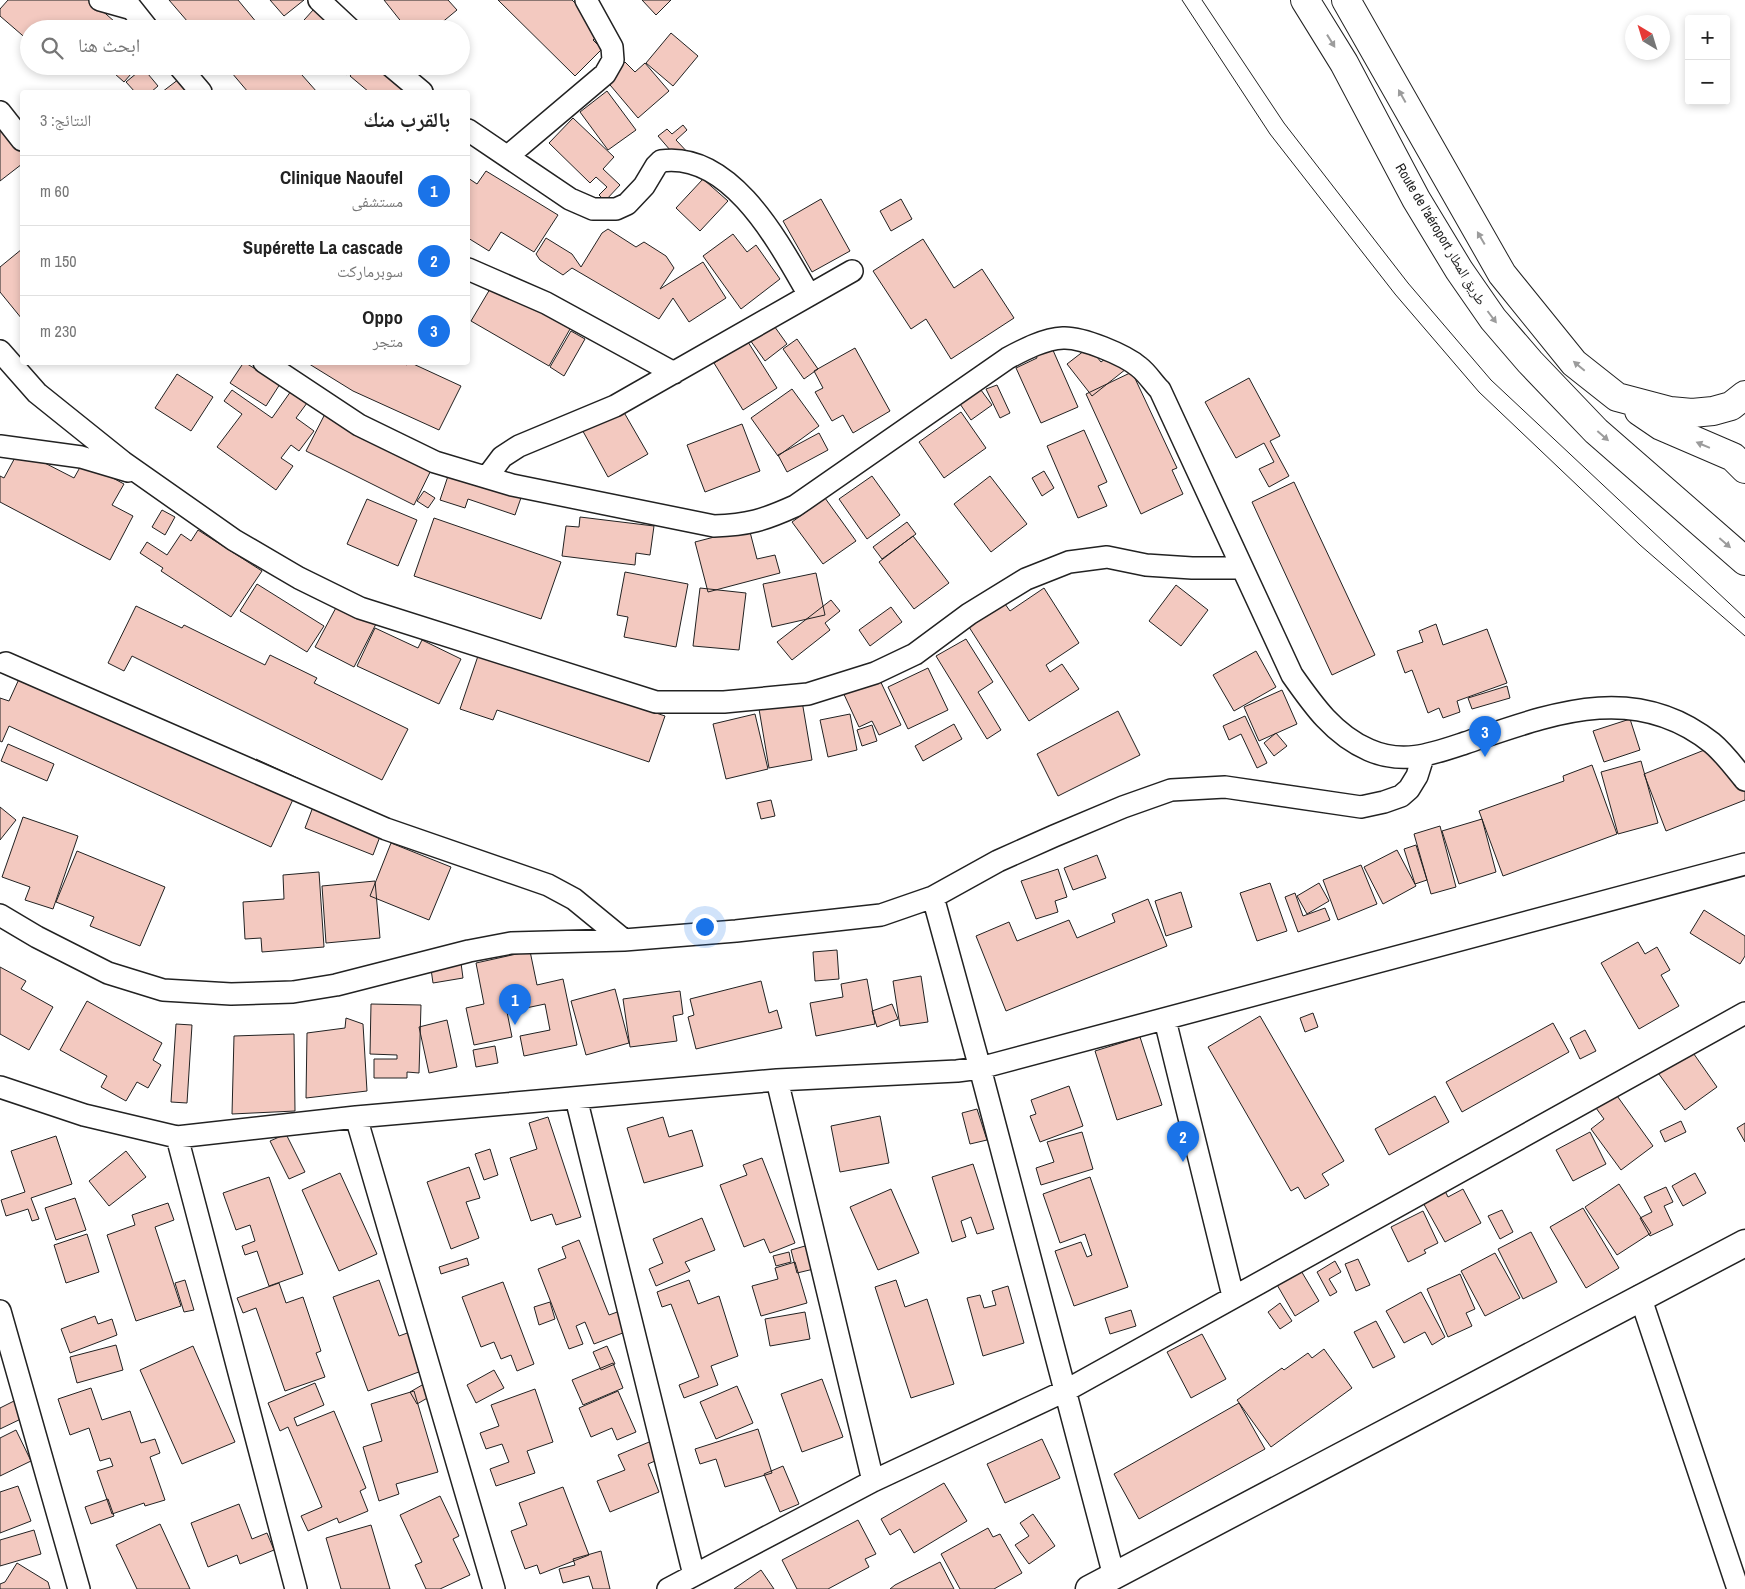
<!DOCTYPE html>
<html lang="ar">
<meta charset="utf-8">
<style>
:root{--surface:#fff;--page:#f2f2f2;--text:#222;--muted:#767676;--line:#e0e0e0;--accent:#1a73e8}
body{margin:0;font-family:"Archivo Narrow","Noto Naskh Arabic",sans-serif;background:var(--page);color:var(--text);direction:rtl}
.controls{position:absolute;right:15px;top:15px;display:grid;overflow:hidden;border-radius:5px;box-shadow:0 2px 8px #0003}
.controls button{width:45px;height:45px;display:grid;place-items:center;padding:0;border:0;border-bottom:1px solid var(--line);background:var(--surface);color:var(--text);font:25px sans-serif}
.compass{position:absolute;left:1625px;top:15px;width:45px;height:45px;border-radius:50%;background:var(--surface);box-shadow:0 2px 8px #0003;rotate:322deg}
.you{position:absolute;left:704px;top:926px;width:18px;height:18px;margin:-12px;border:4px solid #fff;border-radius:50%;background:#1a73e8;box-shadow:0 0 0 8px #1a73e833}
.badge{display:grid;place-items:center;width:32px;height:32px;border-radius:50%;background:var(--accent);color:#fff;font-size:16px;font-weight:700}
.pin{position:absolute;translate:-50% -41px;filter:drop-shadow(0 1px 2px #0008)}
.pin::after{content:'';position:absolute;top:26px;width:18px;height:15px;background:inherit;clip-path:polygon(0 0,100% 0,50% 100%)}
.list{margin:0;padding:0;list-style:none}
h2{display:flex;justify-content:space-between;align-items:center;height:65px;margin:0;padding:0 20px;font-size:21px}
h2 small{font-size:16px;font-weight:400;color:var(--muted)}
.list li{display:grid;grid-template-columns:32px 1fr auto;gap:15px;align-items:center;box-sizing:border-box;height:70px;padding:0 20px;border-top:1px solid var(--line)}
.list b{display:block;font-size:19px;white-space:nowrap}
.list p{margin:0;font-size:16px;white-space:nowrap;color:var(--muted)}
.list em{font-size:16px;font-style:normal;color:var(--muted)}
.icon{flex:none;width:28px;height:28px;fill:none;stroke:currentColor;stroke-width:2;stroke-linecap:round;stroke-linejoin:round}
.map{position:relative;flex:none;width:1745px;height:1589px;overflow:hidden;direction:ltr}
.search{position:absolute;background:var(--surface);box-shadow:0 2px 8px #0003;left:20px;top:20px;width:450px;height:55px;display:flex;align-items:center;gap:12px;box-sizing:border-box;padding:0 18px;border-radius:28px;color:var(--muted);font-size:19px}
.panel{position:absolute;background:var(--surface);box-shadow:0 2px 8px #0003;left:20px;top:90px;width:450px;height:275px;border-radius:5px;direction:rtl}
.map>svg:first-child{display:block}
.building{fill:#f3c9c0;stroke:#222}
.lines{fill:none;stroke-linecap:round;stroke-linejoin:round}
.minor-casing{stroke:#222;stroke-width:24}
.tertiary-casing{stroke:#222;stroke-width:29}
.trunk-casing{stroke:#222;stroke-width:30}
.minor{stroke:#fff;stroke-width:21}
.tertiary{stroke:#fff;stroke-width:26}
.trunk{stroke:#fff;stroke-width:28}
.tram{stroke:#222;stroke-width:1}
.oneway{fill:#9c9c9c}
.labels{text-anchor:middle;dominant-baseline:central;stroke-width:4;stroke-linejoin:round;paint-order:stroke}
.street-label{font-size:14px;fill:#222;stroke:#fff}
</style>
<div class="map">
<svg width="1745" height="1589" viewBox="0 0 1745 1589">
<rect width="100%" height="100%" fill="#fff"/>
<path class="building" d="M8,0H90L123,29H64L56,21L49,29H29V41L0,16V9Z
M169,0H238L262,29H194Z
M270,0H304L284,16Z
M322,0L357,29H296Z
M384,0H448L457,10L434,29H407Z
M498,0H572L603,30L593,40L602,49L575,76Z
M642,0H671L656,15Z
M671,33L698,56L673,86L646,63Z
M625,62L635,72L645,63L669,91L638,118L605,79Z
M106,66H138L124,82Z
M226,66H294L317,92H248Z
M337,66H354L347,75Z
M359,66H399L419,92H369L350,76Z
M143,68L158,86L151,92H135L126,82Z
M179,79L190,92H162Z
M607,91L636,130L608,150L580,112Z
M0,118L22,150V164L0,181Z
M573,118L614,157L603,169L620,185L605,201L599,195L607,187L596,177L590,183L549,143Z
M683,125L687,130L676,140L692,157L683,165L658,136L667,129L672,134Z
M486,171L558,215L534,252L501,232L489,251L468,238V178L477,184Z
M703,179L728,201L700,231L676,208Z
M821,199L850,251L812,272L783,221Z
M901,199L912,219L891,231L880,211Z
M608,229L636,247L644,242L666,256L674,268L660,289L703,262L726,298L689,322L673,298L659,319L572,268L563,275L540,260L536,254L546,238L572,254L581,267L602,233Z
M733,234L747,252L756,245L780,279L741,309L703,256Z
M923,239L954,288L982,269L1014,318L951,359L926,319L911,329L873,271Z
M22,249V319L0,292V267Z
M490,289L574,322L549,366L471,321Z
M772,323L787,344L765,361L750,340Z
M571,331L585,339L564,376L550,367Z
M797,339L818,369L804,379L783,349Z
M748,342L777,388L743,410L714,363Z
M1089,347L1101,362L1113,353L1126,369L1092,396L1067,364Z
M855,348L890,411L853,433L843,415L832,421L815,392L823,388L814,371Z
M1052,348L1078,407L1041,423L1016,368L1037,358L1036,355Z
M244,362L280,384L266,406L230,383Z
M306,362H402L407,365L409,362L461,386L439,430L353,391Z
M1132,372L1177,468L1172,470L1183,494L1141,514L1086,394Z
M177,374L213,397L191,431L155,408Z
M1249,378L1280,436L1270,441L1289,476L1269,487L1259,469L1274,462L1264,443L1236,458L1205,402Z
M997,385L1010,413L1000,418L986,389Z
M978,386L992,405L971,420L958,401Z
M792,389L819,426L778,456L751,418Z
M232,390L272,418L291,391L307,403L296,418L314,431L299,451L291,445L281,458L293,466L276,490L217,447L242,414L224,401Z
M618,402L648,454L608,477L579,424Z
M327,410L434,464L414,505L306,451Z
M961,412L986,448L944,478L919,442Z
M742,424L760,471L705,492L687,445Z
M1084,430L1107,482L1098,486L1107,506L1078,518L1047,446Z
M819,433L828,450L787,472L778,455Z
M18,452L37,459L74,478L83,462L124,484L112,505L133,516L110,560L0,502V476L4,478Z
M451,467L523,492L515,515L468,499L465,508L440,500Z
M1044,471L1054,488L1042,496L1032,478Z
M872,476L900,515L867,539L839,499Z
M990,476L1027,524L991,552L954,504Z
M1294,482L1375,655L1332,675L1252,502Z
M424,491L435,498L428,508L417,501Z
M825,498L856,541L823,564L792,522Z
M367,499L417,520L398,566L347,544Z
M162,510L175,517L165,535L152,527Z
M580,517L654,526L650,555L636,553L635,565L562,556L566,526L579,527Z
M434,518L561,562L541,619L414,576Z
M907,522L916,534L882,559L873,547Z
M749,528L757,559L775,555L780,573L708,592L695,542Z
M198,530L262,571L231,617L161,571L163,568L140,553L147,542L167,555L181,534L191,541Z
M913,536L949,583L914,609L879,562Z
M625,572L688,584L676,647L624,637L628,617L617,615Z
M816,573L825,615L772,627L763,584Z
M257,584L324,626L307,652L240,611Z
M1176,585L1208,610L1181,646L1149,621Z
M700,588L746,593L739,650L693,646Z
M1044,588L1079,643L1046,665L1050,672L1062,664L1079,689L1029,721L969,627L1005,604L1010,611Z
M831,600L840,611L825,623L830,630L792,660L777,642Z
M339,602L377,622L354,667L315,647Z
M136,606L182,628L184,625L265,665L270,655L317,678L314,683L408,729L382,780L132,656L124,671L108,663Z
M891,607L902,622L870,646L859,630Z
M1436,624L1443,645L1487,629L1507,683L1457,701L1460,712L1443,718L1439,708L1428,713L1412,670L1405,673L1397,651L1423,642L1419,631Z
M375,628L418,648L422,640L461,659L439,704L357,666Z
M966,639L993,682L978,692L1001,730L987,739L936,656Z
M1256,651L1276,687L1234,711L1213,675Z
M479,653L665,716L649,762L497,710L493,720L460,709Z
M24,668L249,773L256,759L302,780L271,847L9,726L2,742L0,741V698L9,701Z
M928,668L948,710L908,729L888,687Z
M877,674L901,725L879,735L872,721L859,727L842,690Z
M1507,686L1510,698L1472,709L1468,698Z
M1282,690L1297,724L1259,741L1244,707Z
M802,701L812,760L769,768L759,709Z
M1118,711L1140,755L1058,796L1037,754Z
M755,714L768,769L726,779L713,724Z
M850,714L857,750L828,757L820,720Z
M1245,716L1267,763L1257,768L1241,734L1229,740L1223,726Z
M1630,719L1640,750L1604,762L1593,731Z
M954,724L962,739L923,761L915,746Z
M872,725L877,741L862,746L857,730Z
M1276,733L1287,746L1274,756L1264,743Z
M8,744L54,764L47,781L1,761Z
M1717,745L1745,780V800L1666,831L1644,774Z
M1641,761L1658,823L1618,834L1601,772Z
M1592,765L1617,834L1503,876L1479,811L1564,781L1563,776Z
M316,799L384,826L373,855L305,828Z
M771,800L775,816L761,819L757,803Z
M0,807L16,820L0,840Z
M23,817L78,836L53,909L25,900L30,887L2,877Z
M1482,819L1496,872L1459,884L1442,831Z
M1440,826L1456,887L1431,894L1414,834Z
M391,843L451,867L429,920L370,896Z
M1416,845L1427,880L1415,884L1404,849Z
M1397,850L1416,886L1383,904L1364,867Z
M77,851L165,887L140,946L90,926L94,917L56,902Z
M1097,855L1106,878L1073,890L1064,868Z
M1361,865L1377,904L1338,920L1323,880Z
M1058,869L1067,897L1055,901L1058,912L1036,919L1021,881Z
M319,872L324,947L262,952L261,938L245,939L243,902L284,899L283,875Z
M375,881L380,938L326,943L322,886Z
M1270,883L1287,931L1257,941L1240,893Z
M1319,883L1329,901L1307,914L1297,896Z
M1181,892L1192,927L1166,936L1155,901Z
M1295,893L1303,916L1325,908L1330,920L1298,932L1285,897Z
M1148,899L1167,946L1006,1011L976,936L1009,922L1017,941L1069,920L1077,938L1115,922L1112,914Z
M1704,910L1745,936V956L1740,964L1690,933Z
M1638,942L1645,954L1657,947L1670,970L1661,975L1679,1006L1639,1029L1601,963Z
M837,950L839,979L815,981L813,952Z
M530,951L537,985L563,979L577,1045L524,1056L520,1036L550,1030L545,1004L507,1012L512,1037L474,1045L466,1008L484,1004L476,963Z
M461,963L463,978L433,983L431,969Z
M0,967L26,981L21,989L53,1007L29,1050L0,1034Z
M921,976L928,1022L900,1026L893,981Z
M867,979L875,1024L816,1036L810,1003L843,997L841,984Z
M761,981L769,1013L777,1010L782,1028L696,1049L688,1017L694,1015L690,999Z
M615,989L629,1043L586,1055L571,1001Z
M680,991L683,1014L673,1016L677,1041L630,1047L623,999Z
M87,1001L162,1043L153,1060L161,1065L148,1088L137,1082L126,1101L101,1087L107,1076L60,1050Z
M371,1004L421,1005L419,1073L407,1072V1078H374V1059H397V1055L370,1054Z
M892,1004L898,1019L877,1027L872,1011Z
M1313,1013L1318,1027L1305,1032L1300,1018Z
M1260,1016L1344,1161L1322,1174L1329,1185L1305,1199L1298,1187L1291,1191L1208,1047Z
M346,1018L363,1024L367,1091L306,1098L307,1033L345,1028Z
M447,1020L457,1067L429,1073L419,1027Z
M1553,1023L1569,1052L1462,1112L1446,1082Z
M176,1024L192,1025L187,1103L171,1102Z
M1585,1030L1596,1051L1580,1059L1570,1038Z
M294,1034L295,1111L232,1114L234,1036Z
M1140,1037L1162,1105L1117,1120L1095,1051Z
M495,1046L498,1063L476,1067L473,1050Z
M1689,1047L1717,1087L1685,1110L1656,1070Z
M1069,1086L1083,1126L1040,1142L1030,1116L1036,1114L1031,1100Z
M1615,1093L1653,1146L1621,1170L1591,1129L1604,1119L1596,1108Z
M1435,1096L1449,1122L1389,1155L1375,1129Z
M977,1109L987,1140L970,1144L962,1113Z
M880,1116L889,1163L840,1172L831,1126Z
M548,1117L581,1217L556,1225L552,1214L531,1221L510,1158L537,1149L529,1123Z
M663,1117L669,1137L692,1130L703,1166L644,1183L627,1128Z
M1681,1121L1686,1132L1665,1142L1660,1131Z
M1745,1123V1142L1737,1128Z
M1082,1132L1093,1169L1041,1185L1036,1168L1054,1162L1047,1142Z
M1590,1132L1606,1164L1573,1181L1556,1150Z
M286,1134L305,1172L289,1179L270,1141Z
M56,1136L72,1184L31,1198L39,1219L32,1221L28,1209L6,1216L1,1200L25,1192L11,1151Z
M490,1149L498,1175L484,1180L475,1154Z
M126,1151L146,1177L109,1206L89,1181Z
M762,1158L795,1243L770,1253L764,1239L744,1247L720,1185L747,1175L743,1165Z
M973,1164L994,1229L977,1234L971,1217L961,1221L966,1237L952,1242L932,1177Z
M469,1167L480,1198L466,1202L479,1238L451,1249L427,1182Z
M340,1173L377,1254L339,1271L302,1190Z
M1695,1173L1706,1193L1683,1206L1672,1186Z
M269,1177L303,1274L269,1286L257,1251L245,1255L242,1246L255,1241L250,1225L236,1230L223,1193Z
M1090,1177L1128,1287L1074,1306L1055,1251L1081,1242L1087,1257L1092,1255L1085,1234L1060,1243L1043,1194Z
M1619,1184L1651,1233L1617,1255L1585,1207Z
M1443,1187L1448,1197L1463,1189L1481,1223L1445,1242L1421,1199Z
M1666,1187L1673,1202L1664,1206L1673,1225L1650,1236L1640,1218L1652,1212L1644,1197Z
M891,1189L919,1253L878,1270L850,1207Z
M75,1198L86,1230L56,1240L45,1208Z
M168,1203L174,1220L155,1227L181,1306L136,1321L107,1235L135,1225L132,1215Z
M1583,1208L1619,1268L1586,1288L1550,1227Z
M1502,1210L1513,1232L1500,1239L1488,1216Z
M1423,1211L1438,1243L1424,1250L1426,1253L1408,1262L1391,1227Z
M702,1218L715,1250L685,1262L690,1271L656,1286L649,1269L663,1263L653,1239Z
M1531,1232L1557,1282L1523,1299L1498,1249Z
M87,1234L99,1272L66,1283L54,1245Z
M579,1240L609,1315L620,1311L628,1331L594,1344L585,1322L576,1326L583,1344L569,1349L538,1269L566,1258L562,1247Z
M812,1244L818,1268L797,1273L791,1250Z
M789,1252L791,1262L776,1266L773,1256Z
M1495,1253L1520,1298L1485,1316L1461,1271Z
M467,1258L469,1265L441,1274L439,1267Z
M1358,1259L1370,1285L1356,1291L1345,1264Z
M1335,1261L1341,1272L1329,1279L1337,1292L1330,1296L1317,1272Z
M795,1262L807,1303L761,1316L752,1286L778,1279L775,1268Z
M1300,1269L1319,1301L1295,1316L1276,1283Z
M1460,1274L1475,1309L1466,1313L1472,1326L1448,1337L1427,1289Z
M185,1280L194,1310L184,1312L175,1283Z
M379,1280L399,1336L410,1332L424,1370L368,1391L333,1297Z
M689,1280L698,1304L719,1296L738,1356L711,1366L718,1385L684,1398L679,1385L699,1377L671,1304L662,1307L657,1292Z
M896,1280L905,1307L927,1299L954,1384L911,1398L875,1287Z
M503,1282L534,1364L517,1371L511,1355L501,1359L494,1342L481,1347L462,1297Z
M279,1283L286,1303L303,1297L321,1351L316,1353L325,1377L285,1391L256,1308L243,1313L237,1298Z
M1008,1286L1024,1343L983,1356L967,1298L980,1295L984,1308L996,1305L992,1291Z
M1421,1292L1445,1337L1432,1345L1425,1332L1404,1343L1386,1311Z
M550,1302L555,1319L539,1325L534,1307Z
M1280,1303L1292,1321L1280,1329L1268,1312Z
M1131,1310L1136,1326L1110,1334L1105,1318Z
M805,1312L810,1339L770,1346L765,1319Z
M95,1316L98,1324L112,1319L117,1335L70,1353L61,1329Z
M1376,1321L1395,1357L1373,1368L1354,1332Z
M1202,1334L1226,1379L1191,1398L1167,1352Z
M116,1345L123,1370L77,1383L70,1357Z
M193,1346L235,1442L182,1464L140,1370Z
M607,1346L615,1364L601,1370L593,1352Z
M1324,1349L1352,1388L1271,1447L1237,1400L1282,1368L1284,1370L1308,1353L1312,1358Z
M613,1363L623,1388L583,1405L572,1380Z
M494,1370L504,1388L476,1403L467,1385Z
M822,1379L843,1437L802,1452L781,1394Z
M429,1381L436,1393L417,1404L410,1392Z
M315,1383L324,1405L294,1418L297,1426L334,1411L366,1488L360,1491L368,1511L339,1523L337,1518L308,1531L301,1516L322,1507L288,1427L280,1431L268,1403Z
M737,1386L753,1423L716,1439L700,1402Z
M91,1388L102,1420L130,1411L141,1443L155,1439L160,1453L150,1457L165,1500L145,1506L144,1503L112,1514L97,1471L113,1466L110,1458L100,1461L89,1428L70,1435L58,1399Z
M535,1389L553,1442L527,1451L535,1473L496,1486L490,1469L509,1462L502,1444L486,1449L480,1433L499,1426L491,1405Z
M414,1391L438,1472L396,1484L399,1494L379,1501L363,1447L382,1441L371,1404Z
M618,1391L636,1432L617,1440L612,1428L591,1437L579,1408Z
M16,1400L25,1417L0,1429V1408Z
M1239,1403L1265,1449L1139,1519L1114,1474Z
M758,1429L772,1473L725,1487L716,1459L700,1464L695,1449Z
M16,1430L31,1461L0,1476V1438Z
M1042,1439L1060,1478L1005,1503L987,1464Z
M654,1440L662,1458L648,1464L659,1492L610,1512L597,1481L625,1470L618,1455Z
M783,1466L799,1504L780,1512L764,1474Z
M944,1483L967,1521L914,1553L900,1529L890,1535L881,1519Z
M18,1486L31,1521L0,1533V1492Z
M563,1487L589,1555L540,1574L537,1565L525,1569L511,1531L527,1525L519,1503Z
M440,1496L459,1536L453,1539L470,1575L440,1589H426L415,1565L422,1562L400,1515Z
M108,1499L114,1516L91,1524L85,1507Z
M239,1504L252,1539L267,1533L274,1550L240,1564L237,1555L208,1567L191,1523Z
M1033,1514L1055,1546L1029,1564L1015,1545L1029,1536L1020,1523Z
M858,1520L876,1554L865,1559L869,1567L828,1589H797L782,1560Z
M160,1524L190,1589H137L116,1545Z
M371,1525L390,1589H341L326,1538Z
M988,1528L993,1537L1000,1534L1022,1573L994,1589H960L941,1554Z
M34,1530L41,1554L0,1566V1540Z
M601,1551L610,1589H593L589,1576L563,1583L559,1569L575,1565L573,1559Z
M940,1562L954,1589H890L895,1585Z
M17,1563L48,1582L50,1589H0V1584L5,1582Z
M761,1570L774,1589H734Z"/>
<g class="lines">
<g class="minor-casing">
<path id="minor" d="M100,0L132,9
M125,0L148,29
M319,0L350,29
M179,66L201,92
M391,66L422,92
M0,112L22,140
M468,130L570,199L593,209H616L627,204L644,186L656,166L661,161C732,151 780,245 809,295
M508,156L605,74L613,60L612,47L586,0
M468,269L546,303L674,373
M0,351L37,393L123,462L234,540L299,578L360,608L656,702H724L808,694L875,673L915,654L969,614L1026,579L1069,562L1107,557L1146,565L1192,568H1242
M264,362L359,425L435,462L512,485L714,526C748,525 764,520 795,506L1008,358C1025,349 1044,339 1063,338C1082,337 1125,355 1139,367C1147,373 1153,383 1160,390L1292,675C1313,705 1334,735 1369,750C1403,765 1432,754 1465,743C1549,715 1633,680 1712,743C1724,753 1735,768 1745,780
M0,446L81,457L128,471
M487,477L502,457L519,446L615,406L852,271
M6,663L386,829L548,885L574,899L624,940
M933,897L980,1068L1114,1576
M0,915L37,937L108,973L163,990L231,994L293,992L336,985L469,951L511,943L624,940L736,931L881,915L933,897L998,861L1054,836L1123,807L1171,790L1225,787L1361,807L1384,802L1401,796L1409,789L1417,776L1423,757
M1165,1020L1233,1296
M777,1080L873,1481
M0,1087L84,1115L177,1137L356,1117L777,1080L957,1071L980,1068L1745,864
M576,1098L694,1575
M356,1117L494,1589
M177,1137L296,1589
M1640,1296L1738,1589
M0,1311L79,1589
M668,1589L873,1481L1065,1391L1745,1013"/>
</g>
<g class="tertiary-casing">
<path id="tertiary" d="M1089,1589L1745,1243"/>
</g>
<g class="trunk-casing">
<path id="trunk" d="M1305,0L1344,63L1416,199L1459,270L1493,319L1530,362L1596,431L1745,561
M1346,0L1502,274L1574,363L1617,397L1670,411L1692,413L1713,411L1731,406L1745,395
M1639,411L1661,426L1733,457L1745,469"/>
</g>
<use href="#minor" class="minor"/>
<use href="#tertiary" class="tertiary"/>
<use href="#trunk" class="trunk"/>
<path class="tram" d="M1182,0L1270,134L1395,294L1479,392L1640,545L1745,636
M1202,0L1284,123L1408,283L1491,380L1745,618"/>
</g>
<defs><path id="oneway-solid" d="M-6-.8H1V-3.2L6.5 0L1 3.2V.8H-6Z" transform="scale(1.25)"/></defs>
<g class="oneway">
<use href="#oneway-solid" transform="translate(1331 41) rotate(58)"/>
<use href="#oneway-solid" transform="translate(1402 96) rotate(-119)"/>
<use href="#oneway-solid" transform="translate(1481 238) rotate(-120)"/>
<use href="#oneway-solid" transform="translate(1492 317) rotate(53)"/>
<use href="#oneway-solid" transform="translate(1579 366) rotate(-140)"/>
<use href="#oneway-solid" transform="translate(1603 436) rotate(41)"/>
<use href="#oneway-solid" transform="translate(1703 445) rotate(-157)"/>
<use href="#oneway-solid" transform="translate(1725 543) rotate(41)"/>
</g>
<g class="labels">
<g class="street-label">
<text transform="translate(1441 234) rotate(59)">Route de l'aéroport طريق المطار</text>
</g>
</g>
</svg>
<div class="controls">
<button>+</button>
<button>−</button>
</div>
<svg class="compass" viewBox="-18 -18 36 36"><path d="M0-13l5 13h-10z" fill="#e53935"/><path d="M0 13l5-13h-10z" fill="#767676"/></svg>
<div class="you"></div>
<div class="pin badge" style="left:515px;top:1025px">1</div>
<div class="pin badge" style="left:1183px;top:1162px">2</div>
<div class="pin badge" style="left:1485px;top:757px">3</div>
<div class="search"><svg class="icon" aria-label="search" viewBox="0 0 24 24"><circle cx="10" cy="10" r="6"/><path d="M15 15l6 6"/></svg>ابحث هنا</div>
<section class="panel">
<h2>بالقرب منك<small>النتائج: 3</small></h2>
<ul class="list">
<li><span class="badge">1</span><div><b>Clinique Naoufel</b><p>مستشفى</p></div><em>60 m</em></li>
<li><span class="badge">2</span><div><b>Supérette La cascade</b><p>سوبرماركت</p></div><em>150 m</em></li>
<li><span class="badge">3</span><div><b>Oppo</b><p>متجر</p></div><em>230 m</em></li>
</ul>
</section>
</div>
